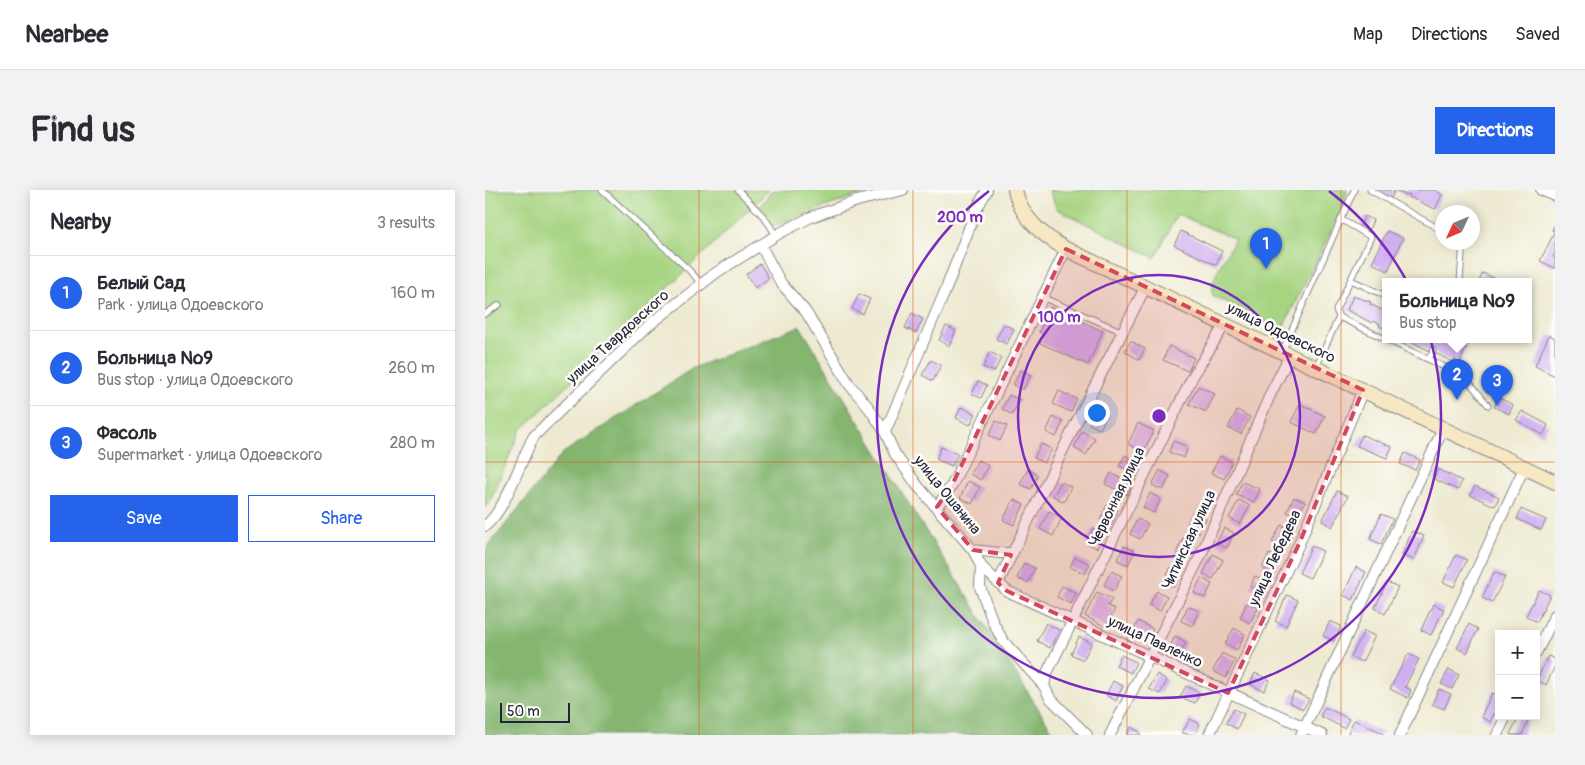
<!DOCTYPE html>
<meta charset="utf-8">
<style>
:root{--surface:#fff;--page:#f2f2f3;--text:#2b2b33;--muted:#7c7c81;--line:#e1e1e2;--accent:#2563eb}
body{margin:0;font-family:Pangolin,sans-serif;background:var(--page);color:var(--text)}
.controls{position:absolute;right:15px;bottom:15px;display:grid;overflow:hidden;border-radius:0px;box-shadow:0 2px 12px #0003}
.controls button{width:45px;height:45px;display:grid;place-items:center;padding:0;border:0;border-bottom:1px solid var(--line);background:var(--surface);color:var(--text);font:25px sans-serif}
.compass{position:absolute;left:950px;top:15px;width:45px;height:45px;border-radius:50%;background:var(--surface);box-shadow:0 2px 12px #0003;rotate:226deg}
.scale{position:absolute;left:15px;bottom:12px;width:70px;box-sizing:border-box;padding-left:5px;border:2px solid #22223b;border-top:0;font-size:14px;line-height:18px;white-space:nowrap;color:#22223b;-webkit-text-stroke:4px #fdfcf7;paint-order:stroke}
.you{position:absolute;left:611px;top:222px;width:18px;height:18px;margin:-12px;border:4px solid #fff;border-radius:50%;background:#1a73e8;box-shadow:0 0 0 8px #1a73e833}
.badge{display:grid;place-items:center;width:32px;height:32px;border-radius:50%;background:var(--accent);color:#fff;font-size:16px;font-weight:700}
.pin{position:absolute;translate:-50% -41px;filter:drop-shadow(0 1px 2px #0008)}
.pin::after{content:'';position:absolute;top:26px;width:18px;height:15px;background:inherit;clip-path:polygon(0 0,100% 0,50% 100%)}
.popup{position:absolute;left:897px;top:88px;width:150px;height:65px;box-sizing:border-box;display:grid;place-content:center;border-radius:0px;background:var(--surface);filter:drop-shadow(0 1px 4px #0005);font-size:16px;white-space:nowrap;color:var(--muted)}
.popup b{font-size:19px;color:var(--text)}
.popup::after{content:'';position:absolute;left:50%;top:100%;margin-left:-10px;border:10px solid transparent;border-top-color:var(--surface)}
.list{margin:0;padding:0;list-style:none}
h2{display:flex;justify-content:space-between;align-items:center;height:65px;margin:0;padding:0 20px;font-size:21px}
h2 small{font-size:16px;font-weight:400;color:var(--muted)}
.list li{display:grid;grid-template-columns:32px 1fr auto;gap:15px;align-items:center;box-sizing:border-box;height:75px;padding:0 20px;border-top:1px solid var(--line)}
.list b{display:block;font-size:19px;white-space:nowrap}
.list p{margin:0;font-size:16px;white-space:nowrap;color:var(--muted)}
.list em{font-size:16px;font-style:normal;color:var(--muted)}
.actions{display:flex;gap:10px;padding:15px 20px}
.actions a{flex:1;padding:11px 0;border:1px solid var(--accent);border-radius:0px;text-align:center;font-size:18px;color:var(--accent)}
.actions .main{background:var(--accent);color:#fff}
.map{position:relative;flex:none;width:1070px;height:545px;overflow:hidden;border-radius:0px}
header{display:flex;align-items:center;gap:30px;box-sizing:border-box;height:70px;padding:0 25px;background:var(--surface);border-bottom:1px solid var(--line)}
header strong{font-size:24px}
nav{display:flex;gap:28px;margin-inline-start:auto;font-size:18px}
.intro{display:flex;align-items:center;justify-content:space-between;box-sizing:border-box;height:120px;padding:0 30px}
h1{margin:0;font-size:35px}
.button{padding:12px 22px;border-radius:0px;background:var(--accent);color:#fff;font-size:18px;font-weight:700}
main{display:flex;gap:30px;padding:0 30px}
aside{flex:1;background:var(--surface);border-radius:0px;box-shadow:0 2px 12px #0003}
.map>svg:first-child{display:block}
.green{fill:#a6d481;stroke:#647b5e}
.forest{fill:#84b66f;stroke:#536c55}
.building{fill:#d0aff1}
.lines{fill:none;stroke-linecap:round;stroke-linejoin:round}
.lane-casing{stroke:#888686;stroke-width:7}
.street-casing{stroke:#888686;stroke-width:12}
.secondary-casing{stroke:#888686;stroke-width:16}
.lane{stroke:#fff;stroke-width:5}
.street{stroke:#fff;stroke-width:10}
.secondary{stroke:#f7e8c3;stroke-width:14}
.marked{fill:#d1495b;fill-opacity:0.2;stroke:#d1495b;stroke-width:4;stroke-dasharray:10 6;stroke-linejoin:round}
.grid{fill:none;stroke:#de560e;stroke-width:1;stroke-opacity:0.55}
.ring{fill:none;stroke:#7b2cbf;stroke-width:2.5}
.labels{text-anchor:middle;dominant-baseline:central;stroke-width:5;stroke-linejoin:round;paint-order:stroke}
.street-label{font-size:15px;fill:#22223b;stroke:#fdfcf7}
.centre{fill:#7b2cbf;stroke:#fdfcf7;stroke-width:2.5}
.ring-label{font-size:15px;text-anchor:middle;font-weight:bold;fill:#7b2cbf;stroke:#fdfcf7;stroke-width:5;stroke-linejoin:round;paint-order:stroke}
</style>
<header>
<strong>Nearbee</strong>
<nav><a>Map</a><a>Directions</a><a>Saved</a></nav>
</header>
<div class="intro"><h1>Find us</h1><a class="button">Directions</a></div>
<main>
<aside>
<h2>Nearby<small>3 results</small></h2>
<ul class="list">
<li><span class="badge">1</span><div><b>Белый Сад</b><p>Park · улица Одоевского</p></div><em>160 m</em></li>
<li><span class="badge">2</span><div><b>Больница №9</b><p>Bus stop · улица Одоевского</p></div><em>260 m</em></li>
<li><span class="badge">3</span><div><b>Фасоль</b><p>Supermarket · улица Одоевского</p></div><em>280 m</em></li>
</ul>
<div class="actions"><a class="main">Save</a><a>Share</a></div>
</aside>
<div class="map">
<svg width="1070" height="545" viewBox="0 0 1070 545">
<rect width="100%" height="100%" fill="#fdfcf7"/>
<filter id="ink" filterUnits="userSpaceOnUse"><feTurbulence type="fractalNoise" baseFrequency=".02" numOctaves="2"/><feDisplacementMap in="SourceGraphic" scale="10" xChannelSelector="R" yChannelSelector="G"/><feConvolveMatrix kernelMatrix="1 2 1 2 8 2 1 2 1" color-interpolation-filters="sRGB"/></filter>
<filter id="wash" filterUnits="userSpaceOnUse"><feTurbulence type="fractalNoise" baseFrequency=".0096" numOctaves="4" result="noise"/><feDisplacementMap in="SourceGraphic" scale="20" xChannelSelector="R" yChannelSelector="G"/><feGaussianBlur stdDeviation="1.12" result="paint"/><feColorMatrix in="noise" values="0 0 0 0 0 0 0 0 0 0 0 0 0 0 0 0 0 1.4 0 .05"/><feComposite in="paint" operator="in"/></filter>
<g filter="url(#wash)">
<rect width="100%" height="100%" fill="#eeead2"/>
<path class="green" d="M0,0H284L35,241L4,314L0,317Z
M288,0H392L365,8L287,36L274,17Z
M564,0H862L856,21L797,139L728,106C723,89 743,65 750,49L692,24L670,68L572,19Z"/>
<path class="forest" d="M315,136L427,319L570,545H0V360L78,263L208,178Z"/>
<g id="blocks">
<path class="building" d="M891,0H950L957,5L950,19L924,7L925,5L923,4L922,6L910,0L906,8Z
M880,26L888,30L883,42L874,38Z
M1070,34V63L1068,67L1070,68V78L1055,71L1070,41L1067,40Z
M696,41L737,61L731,75L689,55Z
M902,41L918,48L903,81L887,73Z
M275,74L284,88L270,98L261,84Z
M998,83L1015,91H994Z
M374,104L385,109L378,124L367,119Z
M868,106L886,112L885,114L901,122V139L894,136L895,134L888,131L887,133L862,120Z
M565,117L618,141L603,175L555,153L559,144L554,142Z
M427,123L438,129L431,143L420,138Z
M519,134L529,139L522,154L511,149Z
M461,136L471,141L464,156L454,150Z
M1064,145L1070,148V186L1050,176Z
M921,149H957L965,153L966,149H984L980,157L981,158L975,172L969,170L968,172L950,163L951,161L948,160L945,161Z
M646,151L660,159L654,170L640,161Z
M684,156L709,168L703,181L678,170Z
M505,162L516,168L509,182L498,177Z
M446,170L456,175L448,191L437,185Z
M535,180L546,185L538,200L528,195Z
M493,191L502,195L496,208L487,204Z
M713,196L730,204L721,222L704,214Z
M574,201L592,209L586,222L568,214Z
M524,205L535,210L527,225L517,219Z
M1013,207L1028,215L1024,224L1009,217Z
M815,214L840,226L831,244L806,232Z
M476,217L491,224L485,235L471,228Z
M612,219L622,225L615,239L604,234Z
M752,220L765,227L756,244L743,238Z
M1037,221L1063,235L1058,245L1031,230Z
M568,227L578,232L571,247L561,242Z
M511,231L522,236L515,251L504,245Z
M653,233L669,241L658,262L643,254Z
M597,241L610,248L601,265L589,258Z
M877,245L907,257L902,268L872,256Z
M688,251L703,257L699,268L684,262Z
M556,254L567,259L559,273L549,268Z
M456,257L473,264L467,276L451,269Z
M920,263L935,270L930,280L915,274Z
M640,265L654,273L649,283L634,276Z
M735,266L747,272L739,289L726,283Z
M493,270L503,275L496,290L485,284Z
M543,279L553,285L546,299L535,294Z
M953,279L977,291L973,300L949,289Z
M675,280L685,286L678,300L667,295Z
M626,283L647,294L642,305L620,294Z
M483,291L495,297L487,314L475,308Z
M576,292L586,297L579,312L568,306Z
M757,292L775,299L769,312L751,305Z
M990,296L1014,307L1010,316L985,305Z
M852,301L863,306L847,337L837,331Z
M665,303L676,309L669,323L658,318Z
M809,307L820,312L813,327L802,322Z
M529,309L539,315L529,335L518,330Z
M754,310L765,316L755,334L744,328Z
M622,315L633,320L626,335L615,330Z
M1036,319L1061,330L1056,340L1032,329Z
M564,321L577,328L568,346L555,339Z
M710,324L721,329L714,343L703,338Z
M896,324L908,329L896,354L885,349Z
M652,329L663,334L655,349L645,344Z
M796,335L808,341L800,358L787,352Z
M608,338L619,344L612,358L601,353Z
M739,338L749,343L742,358L731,353Z
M927,341L939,346L929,370L917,365Z
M698,348L708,354L701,368L691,363Z
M639,356L650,361L643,375L632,370Z
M827,356L838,361L825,388L814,383Z
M728,364L738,370L728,389L718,384Z
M784,364L795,369L787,383L777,378Z
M971,365L982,370L969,397L958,392Z
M590,367L605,374L600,384L585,377Z
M539,373L550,378L543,393L532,388Z
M686,377L697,382L689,397L679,391Z
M871,377L881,382L868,410L858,405Z
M626,381L637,386L629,401L619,395Z
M1009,382L1020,387L1007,413L997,408Z
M770,386L785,393L780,404L765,397Z
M716,388L727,394L720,408L709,403Z
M902,392L913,397L900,424L890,418Z
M577,396L591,403L586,414L572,407Z
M1054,400L1065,405L1052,432L1041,426Z
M672,401L682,406L675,421L664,415Z
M612,402L627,409L623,416L630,419L621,437L600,426Z
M802,405L813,410L801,436L790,431Z
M762,413L773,418L765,433L755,428Z
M948,414L959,419L946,445L936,440Z
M703,416L714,421L707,436L696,431Z
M653,431L668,439L662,450L648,442Z
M845,431L856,436L849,451L838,446Z
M561,433L574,440L565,458L552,451Z
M984,434L993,439L982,463L972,458Z
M749,438L760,444L752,460L740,454Z
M879,441L890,446L877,472L866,467Z
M690,446L701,452L694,466L683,461Z
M594,447L607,453L598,470L586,464Z
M737,463L750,470L741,488L728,481Z
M923,464L934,469L920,497L926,500L923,508L905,499Z
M636,465L651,472L646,483L631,476Z
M1063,466L1070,469V476L1061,495L1052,490Z
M964,479L974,485L967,499L956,494Z
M770,483L785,490L779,501L765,494Z
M672,484L682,490L675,504L664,499Z
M628,491L638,496L631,511L621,505Z
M701,496L715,503L710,513L695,507Z
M954,499L966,504L959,519L947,514Z
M809,502L824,509L818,519L804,512Z
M1007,503L1014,506V514L1005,532L996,527Z
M840,517L864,529L859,538L835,526Z
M749,519L759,524L752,539L741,533Z
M1034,526H1045L1037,545H1026L1025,544Z
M705,529L715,534L710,545L697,543Z
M869,530L898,543L897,545H866L863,543Z
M646,537L656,543L655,545H642Z"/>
</g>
</g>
<g filter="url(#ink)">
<use href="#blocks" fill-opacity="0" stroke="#888686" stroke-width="1"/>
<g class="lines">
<g class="lane-casing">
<path id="lane" d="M117,0L203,79L216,93
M253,0L279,27L291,45
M885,0L958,41
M857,30L886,47L851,120L854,127L972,183L985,193L1003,215
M866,90L901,106
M975,91L978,52
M559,108L638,142
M0,124L14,115
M797,162L869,0
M944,169L948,160
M831,177L854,127"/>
</g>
<g class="street-casing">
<path id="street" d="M1056,0L1070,6
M276,56L296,93L321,122L364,194L384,218L400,242L410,264L432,295L488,360L496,376L495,397L508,432L518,451L559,496L565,508L602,545
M400,242L461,99L491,20L502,0
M452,317L467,295L581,59
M0,336C21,320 35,271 49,246L163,136L232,82L295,43L326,27L372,11L418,0
M488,360L515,363H527
M496,376L522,401L837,545
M513,393L591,233L661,96
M1051,463L1070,425
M559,496L561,485L708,186L740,134
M625,545L715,367L785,205L805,165
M724,545L814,354L878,200
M816,545L958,239
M915,545L1039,278
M1012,545L1021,526"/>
</g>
<g class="secondary-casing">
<path id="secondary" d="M530,0C536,28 557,45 581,59L1070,292"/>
</g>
<use href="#lane" class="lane"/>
<use href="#street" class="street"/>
<use href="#secondary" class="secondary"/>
</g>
</g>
<path class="marked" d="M581,59L878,200L814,354L743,503L522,401L513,393L526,365L488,360L452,317L467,295Z"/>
<path class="grid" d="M214,0V545M428,0V545M642,0V545M856,0V545M0,272H1070"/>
<g class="ring">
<circle cx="674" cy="226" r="141"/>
<path d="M844 1A282 282 0 1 1 504 1"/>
</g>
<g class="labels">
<g class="street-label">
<text transform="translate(796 143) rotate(26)">улица Одоевского</text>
<text transform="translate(133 147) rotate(-42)">улица Твардовского</text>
<text transform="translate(462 305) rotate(51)">улица Ошанина</text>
<text transform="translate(632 307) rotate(-64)">Червонная улица</text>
<text transform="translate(704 350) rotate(-65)">Читинская улица</text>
<text transform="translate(790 368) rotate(-65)">улица Лебедева</text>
<text transform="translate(670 452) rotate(25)">улица Павленко</text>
</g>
</g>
<circle cx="674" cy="226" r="8" class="centre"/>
<g class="ring-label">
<text x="475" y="32">200 m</text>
<text x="574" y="132">100 m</text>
</g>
</svg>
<div class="controls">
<button>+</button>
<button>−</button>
</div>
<svg class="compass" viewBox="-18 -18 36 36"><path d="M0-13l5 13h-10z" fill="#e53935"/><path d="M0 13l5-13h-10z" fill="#7c7c81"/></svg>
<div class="scale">50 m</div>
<div class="you"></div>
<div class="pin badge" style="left:781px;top:79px">1</div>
<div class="pin badge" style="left:972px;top:210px">2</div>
<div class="popup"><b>Больница №9</b>Bus stop</div>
<div class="pin badge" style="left:1012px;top:216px">3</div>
</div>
</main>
